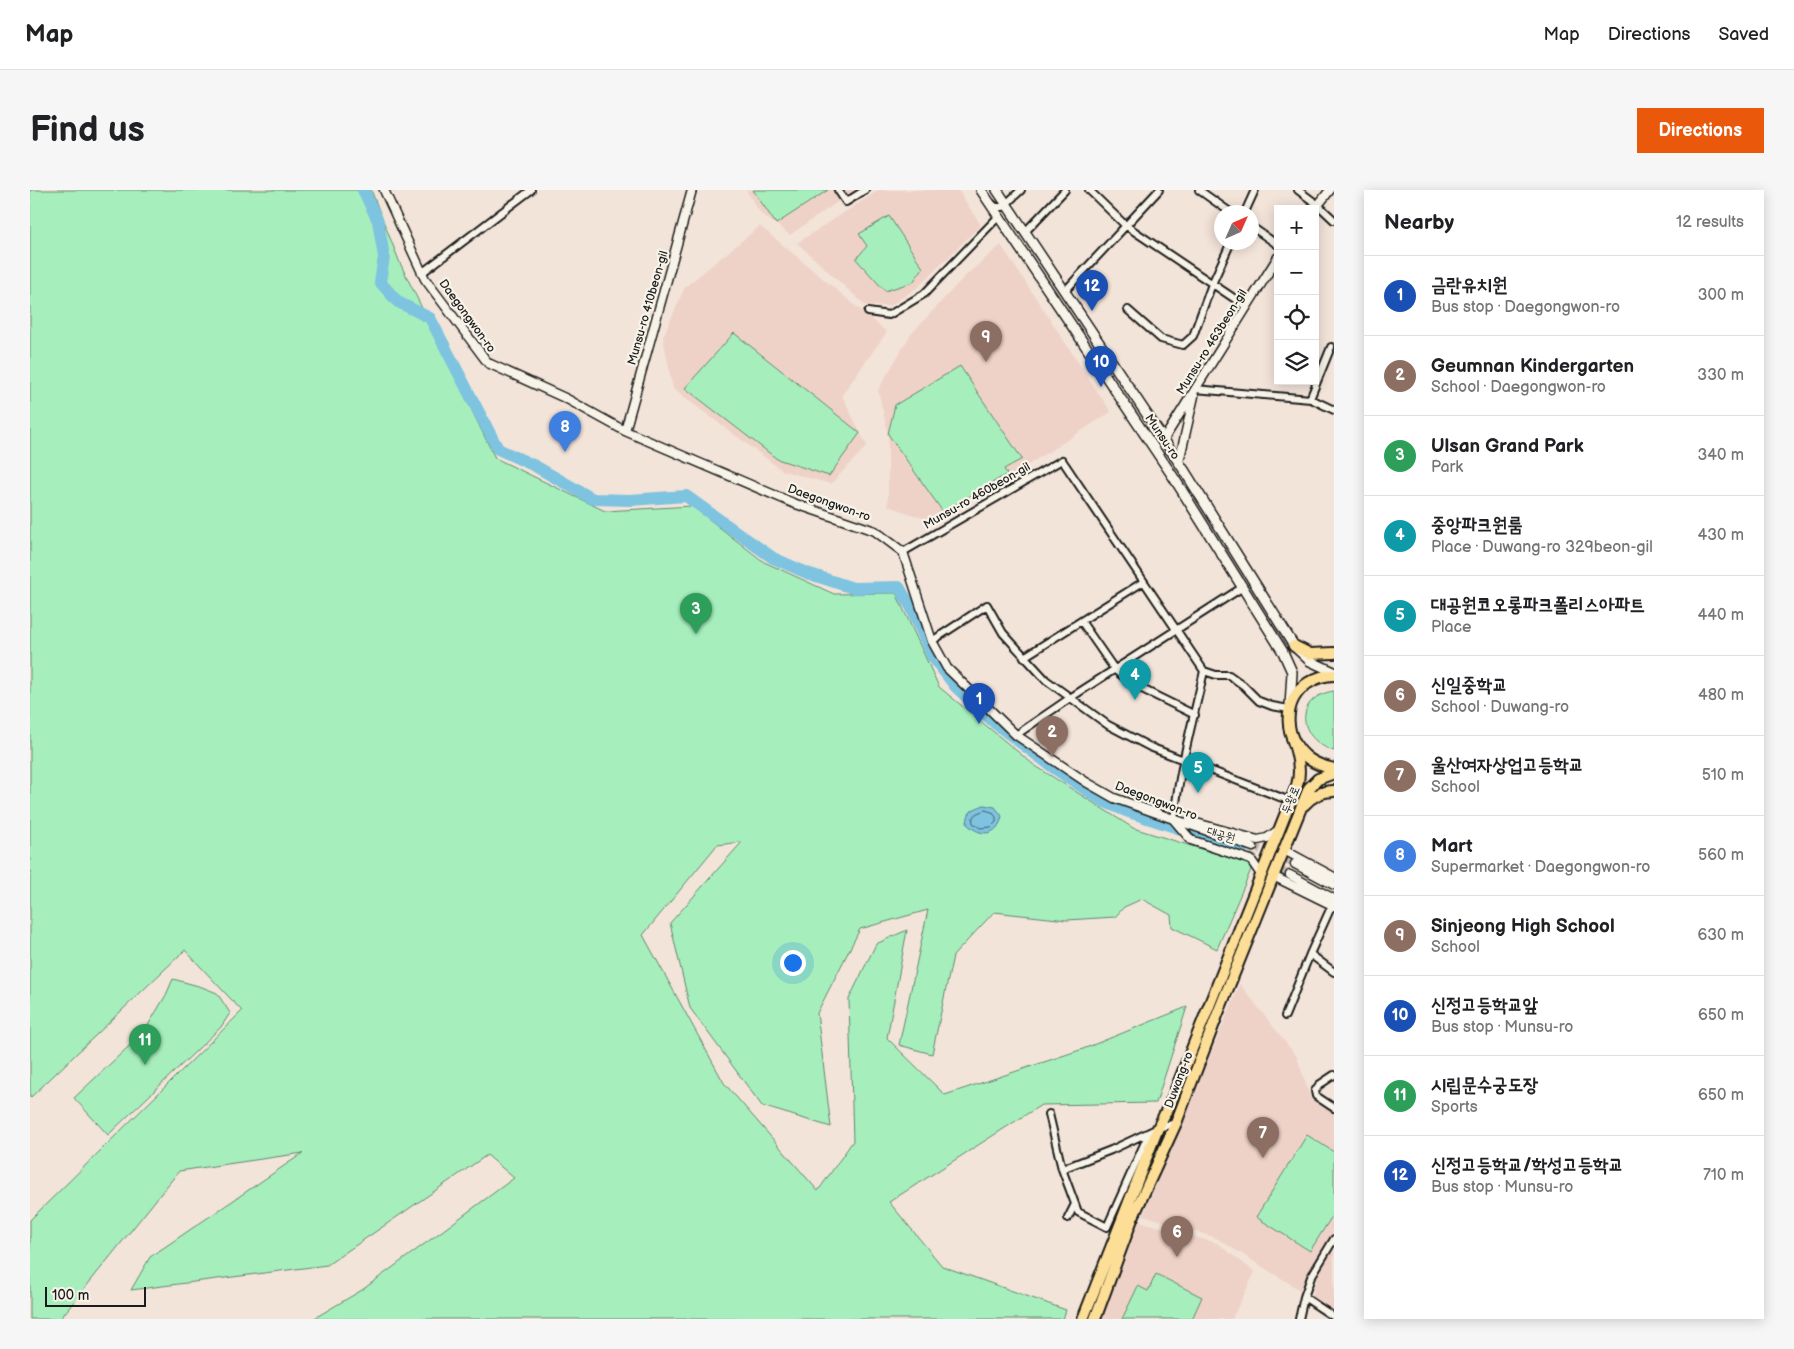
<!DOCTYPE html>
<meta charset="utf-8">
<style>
:root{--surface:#fff;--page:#f6f6f6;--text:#202124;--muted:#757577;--line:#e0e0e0;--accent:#ea580c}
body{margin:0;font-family:"Balsamiq Sans","Poor Story",sans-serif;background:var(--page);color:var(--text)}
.controls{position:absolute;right:15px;top:15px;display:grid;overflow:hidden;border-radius:0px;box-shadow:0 2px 12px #0003}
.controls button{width:45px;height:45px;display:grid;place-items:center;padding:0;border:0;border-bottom:1px solid var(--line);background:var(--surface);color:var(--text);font:25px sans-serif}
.compass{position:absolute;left:1184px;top:15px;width:45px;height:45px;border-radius:50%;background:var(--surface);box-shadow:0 2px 12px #0003;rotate:45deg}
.scale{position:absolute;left:15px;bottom:12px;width:101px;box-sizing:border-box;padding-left:5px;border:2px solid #1c1c1c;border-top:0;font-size:14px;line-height:18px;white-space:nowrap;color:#1c1c1c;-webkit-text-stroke:4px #f7f3e8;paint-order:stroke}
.you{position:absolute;left:762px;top:772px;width:18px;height:18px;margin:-12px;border:4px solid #fff;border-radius:50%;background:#1a73e8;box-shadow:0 0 0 8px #1a73e833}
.badge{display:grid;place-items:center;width:32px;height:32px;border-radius:50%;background:var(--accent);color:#fff;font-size:16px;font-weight:700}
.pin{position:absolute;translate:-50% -41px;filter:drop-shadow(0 1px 2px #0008)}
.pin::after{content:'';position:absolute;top:26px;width:18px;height:15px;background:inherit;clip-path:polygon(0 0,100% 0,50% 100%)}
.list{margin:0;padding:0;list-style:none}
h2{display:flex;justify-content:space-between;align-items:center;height:65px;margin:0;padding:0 20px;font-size:21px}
h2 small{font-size:16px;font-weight:400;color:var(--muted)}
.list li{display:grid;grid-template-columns:32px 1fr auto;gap:15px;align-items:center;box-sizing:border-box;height:80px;padding:0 20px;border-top:1px solid var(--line)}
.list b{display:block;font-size:19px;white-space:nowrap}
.list p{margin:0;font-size:16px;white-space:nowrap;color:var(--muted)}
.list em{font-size:16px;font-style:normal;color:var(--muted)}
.icon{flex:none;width:28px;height:28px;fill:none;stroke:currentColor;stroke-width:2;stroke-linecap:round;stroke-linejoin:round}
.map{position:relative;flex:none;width:1304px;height:1129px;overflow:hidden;border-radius:0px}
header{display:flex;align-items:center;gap:30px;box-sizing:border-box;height:70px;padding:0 25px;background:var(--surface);border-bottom:1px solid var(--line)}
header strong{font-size:24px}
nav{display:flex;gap:28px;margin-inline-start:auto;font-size:18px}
.intro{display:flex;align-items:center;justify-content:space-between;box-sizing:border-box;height:120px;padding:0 30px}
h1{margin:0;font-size:35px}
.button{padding:12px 22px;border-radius:0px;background:var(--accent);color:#fff;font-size:18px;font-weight:700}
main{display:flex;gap:30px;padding:0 30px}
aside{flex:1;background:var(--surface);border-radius:0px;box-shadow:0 2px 12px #0003}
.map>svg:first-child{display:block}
.built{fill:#eed2c8}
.green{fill:#a6efbd;stroke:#61866c}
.water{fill:#7ec3df;stroke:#578091}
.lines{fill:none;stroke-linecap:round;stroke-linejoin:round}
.shore{stroke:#435f6a;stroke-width:1}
.river{stroke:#7ec3df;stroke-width:12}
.tertiary-tunnel{stroke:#c8bcb3;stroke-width:8;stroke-dasharray:8 4;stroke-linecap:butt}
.minor-casing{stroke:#1c1c1c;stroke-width:10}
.tertiary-casing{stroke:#1c1c1c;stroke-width:11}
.secondary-casing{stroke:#1c1c1c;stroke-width:12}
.primary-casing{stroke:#1c1c1c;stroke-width:14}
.minor{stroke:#f7f3e8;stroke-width:6}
.tertiary{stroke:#f7f3e8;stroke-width:8}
.secondary{stroke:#f7f3e8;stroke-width:9}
.primary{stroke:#fdde96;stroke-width:10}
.labels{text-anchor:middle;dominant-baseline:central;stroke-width:4.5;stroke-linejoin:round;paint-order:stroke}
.street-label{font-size:12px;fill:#1c1c1c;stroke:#f7f3e8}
</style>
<header>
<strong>Map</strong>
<nav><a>Map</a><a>Directions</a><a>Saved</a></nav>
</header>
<div class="intro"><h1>Find us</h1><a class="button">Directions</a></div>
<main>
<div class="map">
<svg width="1304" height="1129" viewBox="0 0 1304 1129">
<rect width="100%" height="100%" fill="#f3e4d9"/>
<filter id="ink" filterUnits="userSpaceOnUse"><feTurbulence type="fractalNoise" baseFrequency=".02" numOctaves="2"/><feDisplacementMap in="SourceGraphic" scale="10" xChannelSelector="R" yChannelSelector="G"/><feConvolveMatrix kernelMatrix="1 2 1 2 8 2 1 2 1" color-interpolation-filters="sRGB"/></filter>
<g filter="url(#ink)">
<path class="built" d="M716,0H825L760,45L731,24Z
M849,0H928L951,35L888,97L860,116H836L767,53Z
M730,36L857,142L812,205L837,256L801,294L753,281L643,199L633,147L655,97Z
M971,55L1081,222L907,333L858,316V244L848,200L881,144L934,87Z
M1210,794L1267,867L1281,909L1304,923V1041L1270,1100L1186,1048L1113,1025Z
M1102,1029L1187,1053L1225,1082L1202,1129H1065Z
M1304,1058V1121L1298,1119L1282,1107L1287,1086Z"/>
<path class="green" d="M0,0H341L370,73L465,268L575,321L662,316L734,372L804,404L866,403L909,497L1004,575L1103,638L1223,675L1187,759L1142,737L1141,725L1112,709L1094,717L1085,727L1037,730L964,722L923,766L902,864L869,855L898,720L830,739L787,823L801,937L732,916L660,818L640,733L712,652L687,655L613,745L694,893L788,1001L823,951L819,809L846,754L877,740L857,848L915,905L1053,859L1157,817L1126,913L1011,915L859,1012L912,1076L1036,1120L1033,1129H283L332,1100L484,988L457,965L297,1075L101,1100L120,1067L273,963L149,981L30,1129H0V1030L212,821L155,760L0,908V687L2,682L0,681Z
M723,0H798L746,34Z
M859,26L893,78L883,92L855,101L826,69L837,56L829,44Z
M704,143L830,243L799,286L747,269L655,198Z
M930,176L992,269L974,279L977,284L913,322L858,244L865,215Z
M1304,501V561C1267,549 1263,507 1304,501Z
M143,789L172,797L187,803L200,823L191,837L78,945L44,908L114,842L136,805Z
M1277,945L1304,962V1023L1280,1061L1226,1027Z
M1126,1084L1172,1107L1162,1129H1092L1108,1096L1118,1101Z"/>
<path class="water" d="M954,615L965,617L972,626C968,647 950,647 937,634C938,620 942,620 954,615Z"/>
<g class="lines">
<path class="shore" d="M955,620L962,622L966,627V632L961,637L950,638L943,633C941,624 948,623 955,620Z"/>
<path class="river" d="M333,0L348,31L354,67L350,92L368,112L400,128L468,259L505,276L563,309L600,310L656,306L743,368L777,383L823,398L869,397L881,417L902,466L926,497L966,534L1024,578L1073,611L1096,621L1212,659"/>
<path class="tertiary-tunnel" d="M1223,657L1265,674
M1219,666L1260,685"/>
<g class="minor-casing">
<path id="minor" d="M808,0L816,12L835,0
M1059,0L1095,35L1217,117
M1169,0L1200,22
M1268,0L1288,15L1304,30
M961,13L966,17H973L991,0
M1215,22L1225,0
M1222,37L1248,55
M995,42L1035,0
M393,82L501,0
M1035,101L1129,0
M1098,120L1131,149L1153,155L1163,146L1182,94L1201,52
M838,122L859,125L894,104L969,26
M1165,199L1281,209L1304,220
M1280,209L1301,157
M873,362L1032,270L1174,481L1186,485H1199L1213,495L1229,511L1242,516L1259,519
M1051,431L1085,480L1102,494L1165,525
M902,451L957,415L973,443L1016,490L1078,535L1120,557L1260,611
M994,467L1113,392
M986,545L1040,508L1213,397
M1144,630C1149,579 1163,531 1174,481
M1280,764L1304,782
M1255,826L1280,764L1302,715
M1304,885L1289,895L1285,901L1286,906L1304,918
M1019,924L1032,979
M1119,943L1077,1037L1048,1022L1032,979L1081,960L1128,938L1146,933
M1038,1028L1045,1014
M1274,1107L1304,1127
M1269,1129L1274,1107L1281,1087L1304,1049"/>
</g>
<g class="tertiary-casing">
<path id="tertiary" d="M354,0L395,89L458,173L537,209L595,241L763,313L845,341L873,362L902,451L917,478L986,545L1056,592L1084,608L1223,657
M1285,19L1300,0
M595,241L662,0
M1134,249L1248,67
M1149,272L1164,206
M1144,630L1161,650L1221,670L1230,683
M1159,631L1228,650L1237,648L1247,641
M1254,660L1304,687
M1265,674L1304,695
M1260,685L1304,709
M1243,686L1304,716"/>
</g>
<g class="secondary-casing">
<path id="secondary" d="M951,0L1144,288L1253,462L1262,482L1260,516
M967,0L1154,280L1264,456L1280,471L1304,482"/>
</g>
<g class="primary-casing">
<path id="primary" d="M1264,456L1280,464L1304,463
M1304,485C1295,485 1286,488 1278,493C1251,511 1253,550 1279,569C1286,574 1295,577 1304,579
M1274,615C1282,606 1291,601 1304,601
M1053,1129L1128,938L1142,909L1267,595C1272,580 1267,562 1262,548
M1065,1129L1102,1029L1146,933L1188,823L1279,598L1288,589L1304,583"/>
</g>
<use href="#minor" class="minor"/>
<use href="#tertiary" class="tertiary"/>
<use href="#secondary" class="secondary"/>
<use href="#primary" class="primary"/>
</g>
</g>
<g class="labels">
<g class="street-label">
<text transform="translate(618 118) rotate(-74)">Munsu-ro 410beon-gil</text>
<text transform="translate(437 126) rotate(54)">Daegongwon-ro</text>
<text transform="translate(1182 152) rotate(-58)">Munsu-ro 463beon-gil</text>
<text transform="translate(1132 247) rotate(56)">Munsu-ro</text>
<text transform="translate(947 306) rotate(-30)">Munsu-ro 460beon-gil</text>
<text transform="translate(799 313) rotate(20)">Daegongwon-ro</text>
<text transform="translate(1261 610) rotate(-67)">두왕로</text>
<text transform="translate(1126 611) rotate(21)">Daegongwon-ro</text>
<text transform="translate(1191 645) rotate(17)">대공원</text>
<text transform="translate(1149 890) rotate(-69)">Duwang-ro</text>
</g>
</g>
</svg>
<div class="controls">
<button>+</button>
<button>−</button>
<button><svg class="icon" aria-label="locate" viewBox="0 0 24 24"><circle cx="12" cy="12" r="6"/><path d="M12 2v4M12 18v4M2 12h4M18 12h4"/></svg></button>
<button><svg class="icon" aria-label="layers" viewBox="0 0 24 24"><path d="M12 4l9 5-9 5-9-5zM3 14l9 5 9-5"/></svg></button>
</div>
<svg class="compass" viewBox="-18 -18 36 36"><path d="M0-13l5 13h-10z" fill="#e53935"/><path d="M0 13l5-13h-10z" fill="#757577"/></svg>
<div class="scale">100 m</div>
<div class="you"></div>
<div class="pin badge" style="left:949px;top:534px;background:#1a4fb4">1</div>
<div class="pin badge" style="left:1022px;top:567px;background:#8d6e63">2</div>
<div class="pin badge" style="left:666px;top:444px;background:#2e9e5b">3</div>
<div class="pin badge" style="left:1105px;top:510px;background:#0f9aa8">4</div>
<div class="pin badge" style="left:1168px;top:603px;background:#0f9aa8">5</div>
<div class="pin badge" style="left:1147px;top:1067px;background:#8d6e63">6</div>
<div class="pin badge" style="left:1233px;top:968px;background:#8d6e63">7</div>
<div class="pin badge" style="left:535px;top:262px;background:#3f7fe0">8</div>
<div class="pin badge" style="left:956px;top:172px;background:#8d6e63">9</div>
<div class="pin badge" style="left:1071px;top:197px;background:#1a4fb4">10</div>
<div class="pin badge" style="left:115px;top:875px;background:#2e9e5b">11</div>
<div class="pin badge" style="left:1062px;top:121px;background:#1a4fb4">12</div>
</div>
<aside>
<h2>Nearby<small>12 results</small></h2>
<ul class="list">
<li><span class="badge" style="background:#1a4fb4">1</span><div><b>금란유치원</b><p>Bus stop · Daegongwon-ro</p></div><em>300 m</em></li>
<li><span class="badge" style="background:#8d6e63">2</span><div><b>Geumnan Kindergarten</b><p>School · Daegongwon-ro</p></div><em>330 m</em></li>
<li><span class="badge" style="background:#2e9e5b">3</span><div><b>Ulsan Grand Park</b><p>Park</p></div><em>340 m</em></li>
<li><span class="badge" style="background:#0f9aa8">4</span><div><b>중앙파크원룸</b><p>Place · Duwang-ro 329beon-gil</p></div><em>430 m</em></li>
<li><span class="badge" style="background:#0f9aa8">5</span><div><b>대공원코오롱파크폴리스아파트</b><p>Place</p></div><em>440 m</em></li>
<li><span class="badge" style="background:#8d6e63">6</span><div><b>신일중학교</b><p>School · Duwang-ro</p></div><em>480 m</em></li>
<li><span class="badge" style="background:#8d6e63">7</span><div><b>울산여자상업고등학교</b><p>School</p></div><em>510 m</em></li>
<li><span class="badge" style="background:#3f7fe0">8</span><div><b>Mart</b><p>Supermarket · Daegongwon-ro</p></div><em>560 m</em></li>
<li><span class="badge" style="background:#8d6e63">9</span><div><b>Sinjeong High School</b><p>School</p></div><em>630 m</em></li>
<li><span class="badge" style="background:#1a4fb4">10</span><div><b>신정고등학교앞</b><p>Bus stop · Munsu-ro</p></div><em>650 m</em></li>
<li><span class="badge" style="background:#2e9e5b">11</span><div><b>시립문수궁도장</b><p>Sports</p></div><em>650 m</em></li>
<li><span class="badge" style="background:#1a4fb4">12</span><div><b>신정고등학교/학성고등학교</b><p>Bus stop · Munsu-ro</p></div><em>710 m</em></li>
</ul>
</aside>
</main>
